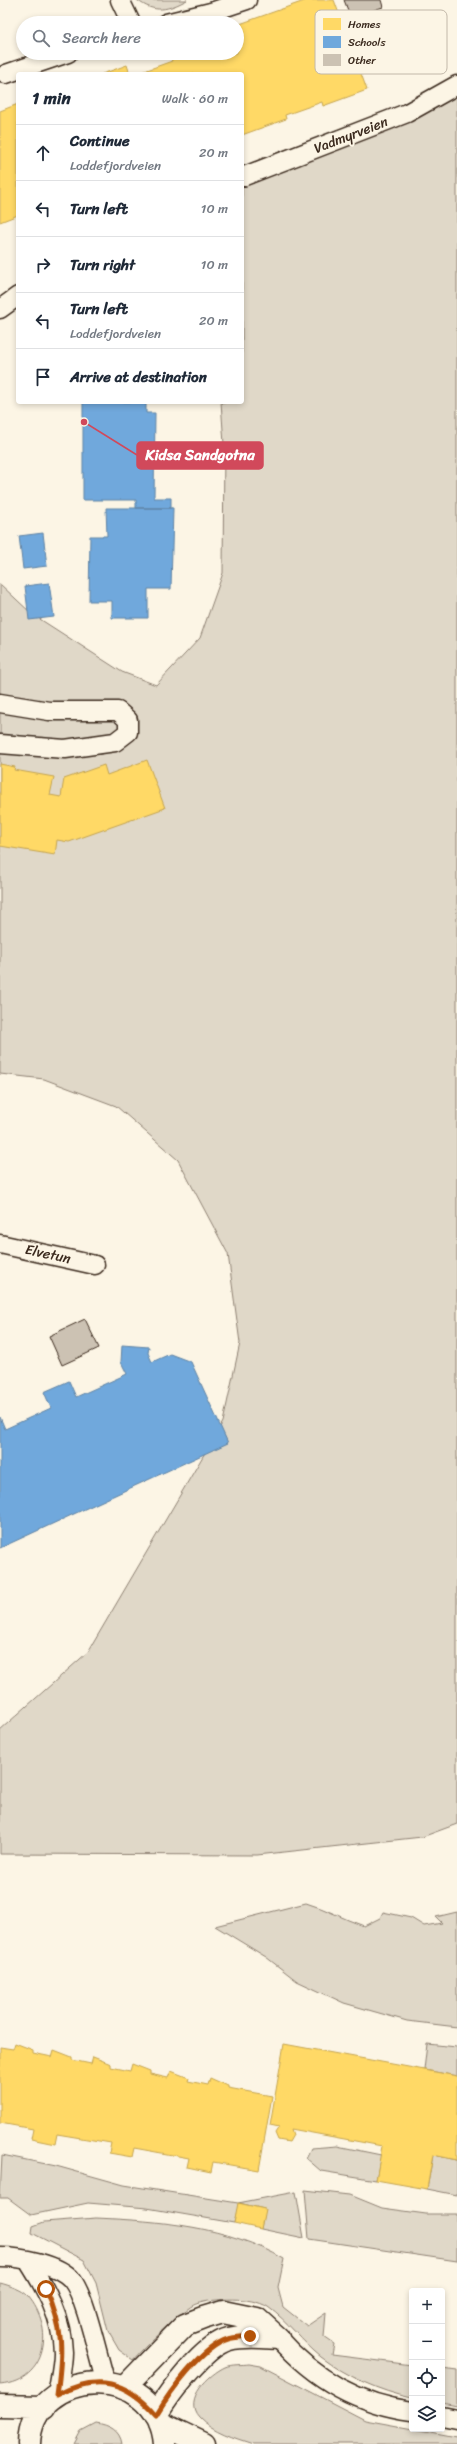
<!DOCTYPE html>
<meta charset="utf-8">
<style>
:root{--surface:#fff;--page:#f2f2f3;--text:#1f2937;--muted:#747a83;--line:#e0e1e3}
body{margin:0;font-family:Sriracha,sans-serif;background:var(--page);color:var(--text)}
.controls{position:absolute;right:12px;bottom:12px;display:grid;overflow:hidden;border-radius:4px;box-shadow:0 2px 6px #0003}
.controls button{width:36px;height:36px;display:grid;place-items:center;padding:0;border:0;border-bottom:1px solid var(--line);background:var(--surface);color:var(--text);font:20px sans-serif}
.stop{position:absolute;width:12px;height:12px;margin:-9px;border:3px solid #b45309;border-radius:50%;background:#fff}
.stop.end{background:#b45309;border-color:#fff;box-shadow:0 1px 4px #0008}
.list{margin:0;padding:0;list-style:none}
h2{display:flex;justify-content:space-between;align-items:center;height:52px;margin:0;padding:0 16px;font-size:17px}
h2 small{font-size:13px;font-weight:400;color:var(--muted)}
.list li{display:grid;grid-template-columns:26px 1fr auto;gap:12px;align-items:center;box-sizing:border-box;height:56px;padding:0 16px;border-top:1px solid var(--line)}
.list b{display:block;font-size:15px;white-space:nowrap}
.list p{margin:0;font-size:13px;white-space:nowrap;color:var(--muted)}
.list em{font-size:13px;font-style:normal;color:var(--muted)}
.icon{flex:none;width:22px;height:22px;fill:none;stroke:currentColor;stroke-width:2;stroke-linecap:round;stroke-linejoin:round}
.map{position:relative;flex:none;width:457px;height:2444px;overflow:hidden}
.search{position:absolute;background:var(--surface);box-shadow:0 2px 6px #0003;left:16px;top:16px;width:228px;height:44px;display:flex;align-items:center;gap:10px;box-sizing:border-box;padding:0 14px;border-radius:22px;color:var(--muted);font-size:15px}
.panel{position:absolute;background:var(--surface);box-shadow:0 2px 6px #0003;left:16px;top:72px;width:228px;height:332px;border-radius:4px}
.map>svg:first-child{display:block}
.green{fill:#e0d8c8;stroke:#8e8173}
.homes{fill:#ffd966;stroke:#c4a450}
.schools{fill:#6fa8dc;stroke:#5f82a3}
.building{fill:#ccc2b3;stroke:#3b2a1e}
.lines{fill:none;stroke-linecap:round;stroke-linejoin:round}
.lane-casing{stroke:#3b2a1e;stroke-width:21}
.street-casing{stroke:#3b2a1e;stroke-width:25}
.secondary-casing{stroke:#3b2a1e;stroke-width:25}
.lane{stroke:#fcf5e5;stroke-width:18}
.street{stroke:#fcf5e5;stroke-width:22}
.secondary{stroke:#fcf5e5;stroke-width:22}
.route{stroke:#b45309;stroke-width:5}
.labels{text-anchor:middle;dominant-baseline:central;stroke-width:4;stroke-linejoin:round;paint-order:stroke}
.street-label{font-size:14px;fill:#3b2a1e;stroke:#fcf5e5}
.key{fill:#fcf5e5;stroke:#c2b8a9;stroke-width:1}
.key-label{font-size:11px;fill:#3b2a1e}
.leader{fill:none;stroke:#d1495b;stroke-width:1.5}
.callout-dot{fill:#d1495b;stroke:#fcf5e5;stroke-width:1.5}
.callout{fill:#d1495b;stroke:#d1495b;stroke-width:1.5}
.callout-label{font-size:15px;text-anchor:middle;font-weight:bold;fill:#fff}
</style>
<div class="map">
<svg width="457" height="2444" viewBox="0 0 457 2444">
<rect width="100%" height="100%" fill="#fcf5e5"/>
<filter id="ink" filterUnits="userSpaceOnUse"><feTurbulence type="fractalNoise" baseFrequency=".025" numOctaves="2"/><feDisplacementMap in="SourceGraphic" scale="8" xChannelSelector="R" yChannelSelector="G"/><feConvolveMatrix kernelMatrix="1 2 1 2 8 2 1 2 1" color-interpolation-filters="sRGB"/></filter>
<g filter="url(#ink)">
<path class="green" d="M137,0H187C168,10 155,14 137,0Z
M457,85V1824L422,1837L257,1855L0,1854V1730L88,1652L223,1422L240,1343L228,1254L178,1160L116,1106L44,1079L0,1074V584L32,614L122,672L156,685L200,638L223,573L224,444L221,402H242V177Z
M306,1903C327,1909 343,1919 364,1926L380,1918L383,1912L411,1918L424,1926L442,1923L436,1917L457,1912V2027L407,2021L344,2003L297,1981L266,1957L215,1926Z
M427,2044L457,2047V2076L424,2070Z
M337,2146L381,2155L376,2180L321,2171L306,2158L311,2148Z
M2,2155L56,2166L124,2185L238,2203L296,2192L304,2238L261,2229L264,2209L239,2203L234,2223L147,2208L88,2203L31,2215L8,2198H0Z
M433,2155L457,2160V2195L427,2189Z
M305,2190L350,2195L382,2208L426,2214H457V2261L309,2239Z
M96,2218C160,2221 228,2226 284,2259L278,2288L283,2307L307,2326L326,2313L324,2337L334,2344L332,2355L412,2365V2398C379,2391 348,2377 321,2357C302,2342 288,2321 268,2307C250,2296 215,2298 196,2304C184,2308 142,2349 133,2360L119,2350L108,2331L96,2283L84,2260L32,2233L33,2226L44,2222Z
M0,2283C8,2285 23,2290 28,2296C55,2328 48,2380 0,2385Z
M249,2364L261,2366L365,2420L457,2437V2444H253C235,2438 213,2432 199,2417C182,2399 210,2374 225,2367C232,2364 242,2365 249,2364Z
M442,2368L457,2370V2406L442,2403Z
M96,2423C109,2425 120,2430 122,2444H74L81,2431Z"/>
<path class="homes" d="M307,0H334L367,90L323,106L322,102L285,115L286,119L242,135V74H136L172,61L169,53H237V25Z
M127,65L130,74H102Z
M18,104V215L0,222V111Z
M147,760L165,808L69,842L57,840L55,855L0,846V764L15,767L14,770L54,777L50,795L61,797L64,779L104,765L107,775Z
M15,2043L33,2050V2053L52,2057L54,2050L72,2057V2060L91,2064L93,2057L111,2064V2067L130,2071L132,2064L150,2071V2074L168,2078L171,2071L189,2078L188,2081L208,2085L210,2078L228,2086V2088L272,2096L259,2170L213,2162L211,2172L187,2167L189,2158L134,2148L132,2157L109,2153L111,2143L57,2134L55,2144L31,2139L33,2129L0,2123V2047L13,2049Z
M284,2044L457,2076V2160L433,2155L427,2189L376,2180L382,2146L291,2129L293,2135L289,2142L278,2140L275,2133L279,2127L270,2125Z
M238,2203L265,2209L261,2229L234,2223Z"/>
<path class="schools" d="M83,402H146V413H155L154,498H171V508H136V500H83Z
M106,508H173L171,589H148V618H112V601H89L90,536H107Z
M43,533L47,566L23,569L19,536Z
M49,583L54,617L29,620L25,586Z
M122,1345L149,1347L148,1353L152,1362L170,1354L191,1362L228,1443L0,1548V1417L5,1429L51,1408L44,1392L69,1381L76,1397L127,1374L121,1362Z"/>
<path class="building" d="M344,0H381L383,7L351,18Z
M85,1319L99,1348L62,1365L49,1336Z"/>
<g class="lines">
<g class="lane-casing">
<path id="lane" d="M120,0L131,23
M166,23L211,12L247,0
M6,74L68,53
M242,177L407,113L457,85
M0,309L18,296
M0,703L49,711H118L128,720V732L115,742L65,749L0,744
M0,1244L95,1265
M0,2257C20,2257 59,2264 72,2280C86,2298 98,2358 106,2383
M28,2261C46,2289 62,2318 63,2352C63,2366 59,2381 57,2395
M278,2338C314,2379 358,2404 412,2411
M442,2416L457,2419"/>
</g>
<g class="street-casing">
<path id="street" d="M124,2388L185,2325L203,2318L223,2312L257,2319L278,2338
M156,2415C169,2394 204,2345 229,2339C245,2335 261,2337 278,2338"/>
</g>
<g class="secondary-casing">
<path id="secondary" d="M0,2406L44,2407
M160,2423L204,2444
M29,2444C31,2366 158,2360 165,2444"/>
</g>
<use href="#lane" class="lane"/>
<use href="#street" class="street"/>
<use href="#secondary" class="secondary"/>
</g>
</g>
<g class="lines" filter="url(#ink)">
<path class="route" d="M46,2289C64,2331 63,2350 57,2395C97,2373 127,2381 156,2415C169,2393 202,2347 228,2339C235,2337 243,2337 250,2336"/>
</g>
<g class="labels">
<g class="street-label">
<text transform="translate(351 135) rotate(-21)">Vadmyrveien</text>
<text transform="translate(48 1254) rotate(12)">Elvetun</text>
</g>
</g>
<rect x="315" y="10" width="132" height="64" rx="6" class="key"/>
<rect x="323" y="18" width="18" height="12" fill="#ffd966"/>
<rect x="323" y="36" width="18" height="12" fill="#6fa8dc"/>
<rect x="323" y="54" width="18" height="12" fill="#ccc2b3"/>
<g class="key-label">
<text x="348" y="28">Homes</text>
<text x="348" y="46">Schools</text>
<text x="348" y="64">Other</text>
</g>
<path class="leader" d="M84 422L137 455"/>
<circle class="callout-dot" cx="84" cy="422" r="4"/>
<rect class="callout" x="137" y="442" width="126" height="27" rx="4"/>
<g class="callout-label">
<text x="200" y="460">Kidsa Sandgotna</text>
</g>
</svg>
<div class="controls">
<button>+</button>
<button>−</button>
<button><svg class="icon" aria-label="locate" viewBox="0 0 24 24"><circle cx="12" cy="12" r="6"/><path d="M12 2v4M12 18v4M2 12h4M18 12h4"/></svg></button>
<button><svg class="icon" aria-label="layers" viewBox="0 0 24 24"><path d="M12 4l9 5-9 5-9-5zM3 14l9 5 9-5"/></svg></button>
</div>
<div class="stop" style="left:46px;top:2289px"></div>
<div class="stop end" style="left:250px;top:2336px"></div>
<div class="search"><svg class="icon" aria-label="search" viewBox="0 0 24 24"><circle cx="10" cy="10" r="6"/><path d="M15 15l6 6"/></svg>Search here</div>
<section class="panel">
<h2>1 min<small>Walk · 60 m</small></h2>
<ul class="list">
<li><svg class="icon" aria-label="ahead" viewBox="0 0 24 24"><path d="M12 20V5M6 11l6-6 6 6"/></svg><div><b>Continue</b><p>Loddefjordveien</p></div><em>20 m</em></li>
<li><svg class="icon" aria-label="left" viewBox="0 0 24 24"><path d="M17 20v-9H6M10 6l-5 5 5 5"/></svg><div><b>Turn left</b></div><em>10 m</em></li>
<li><svg class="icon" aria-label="right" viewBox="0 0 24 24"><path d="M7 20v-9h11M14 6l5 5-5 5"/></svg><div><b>Turn right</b></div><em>10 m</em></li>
<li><svg class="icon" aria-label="left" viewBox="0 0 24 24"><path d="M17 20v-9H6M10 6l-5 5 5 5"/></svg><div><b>Turn left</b><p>Loddefjordveien</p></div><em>20 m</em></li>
<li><svg class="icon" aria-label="arrive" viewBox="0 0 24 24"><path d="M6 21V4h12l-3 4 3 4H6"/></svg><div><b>Arrive at destination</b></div></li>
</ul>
</section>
</div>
